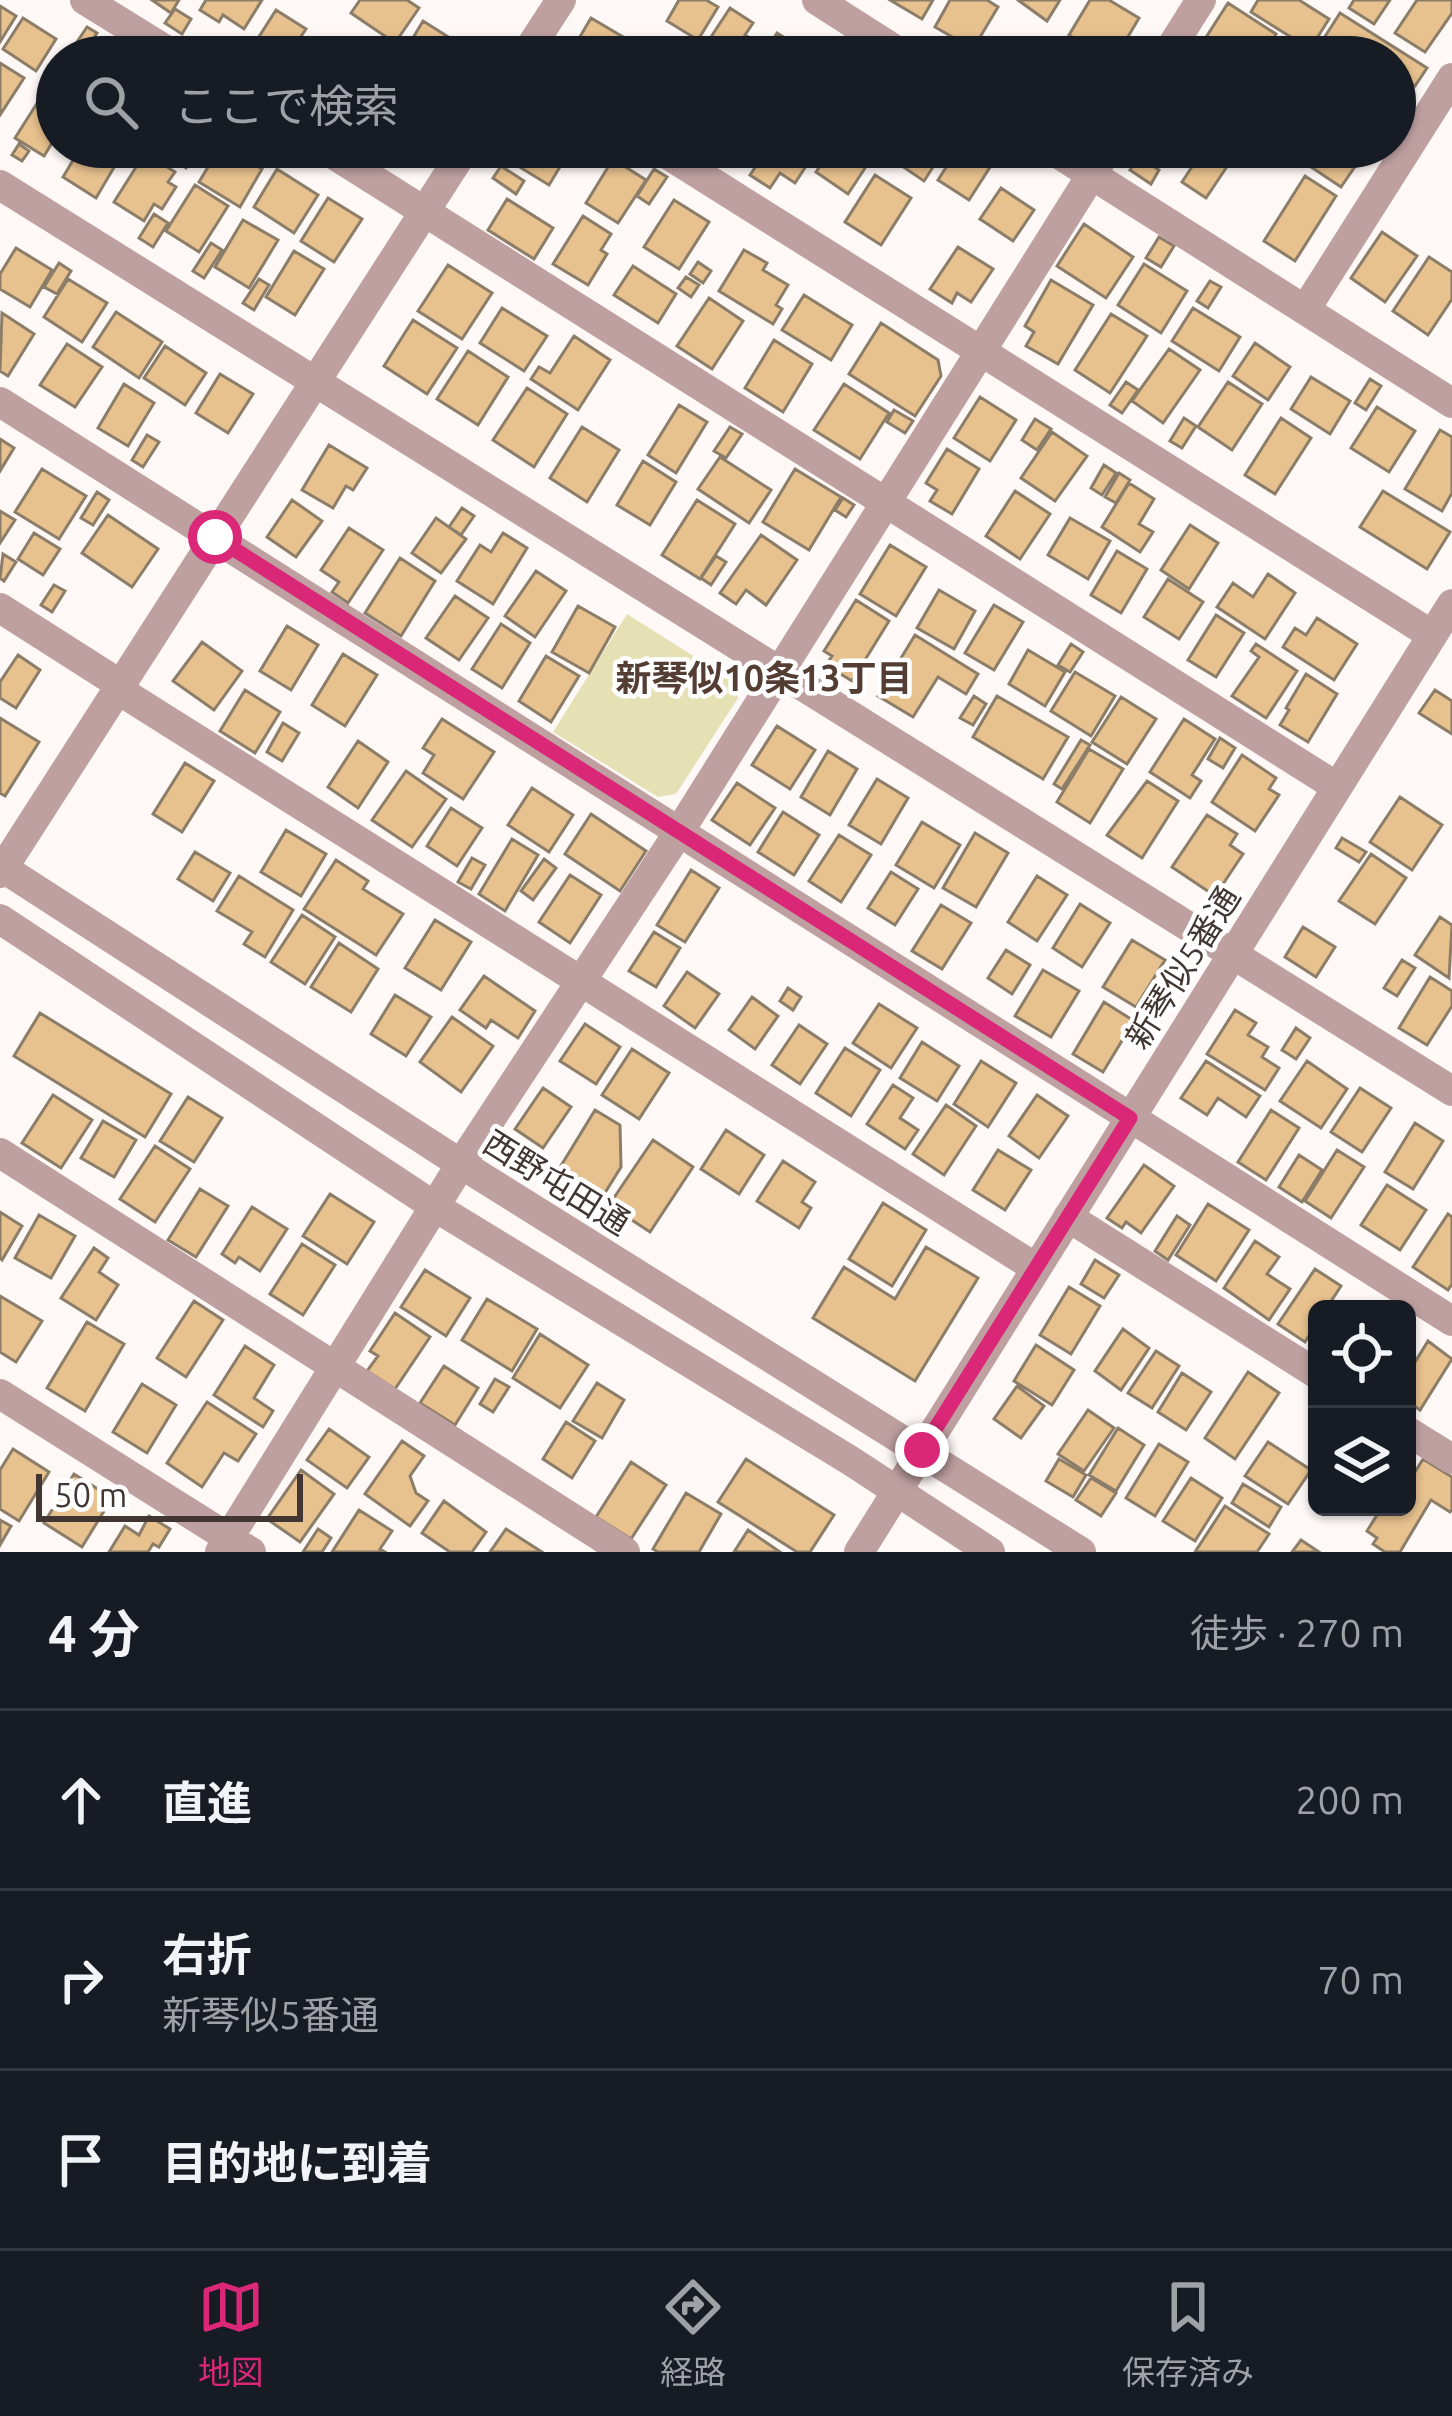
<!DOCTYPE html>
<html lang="ja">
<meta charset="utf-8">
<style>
:root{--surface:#171b24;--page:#242831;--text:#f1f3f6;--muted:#9ea1a6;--line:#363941;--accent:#db2777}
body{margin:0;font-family:Ubuntu,"Noto Sans JP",sans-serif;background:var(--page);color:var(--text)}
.controls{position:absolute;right:36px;bottom:36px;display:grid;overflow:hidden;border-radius:18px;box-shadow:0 3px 9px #0004}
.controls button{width:108px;height:108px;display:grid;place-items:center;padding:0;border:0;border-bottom:3px solid var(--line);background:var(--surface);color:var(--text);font:60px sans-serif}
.scale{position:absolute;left:36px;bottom:30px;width:267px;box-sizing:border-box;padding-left:12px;border:6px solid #413631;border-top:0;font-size:33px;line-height:42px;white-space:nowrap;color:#413631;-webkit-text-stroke:9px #fff;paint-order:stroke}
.stop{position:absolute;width:36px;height:36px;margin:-27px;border:9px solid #db2777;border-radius:50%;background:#fff}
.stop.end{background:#db2777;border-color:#fff;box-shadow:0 3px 12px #0008}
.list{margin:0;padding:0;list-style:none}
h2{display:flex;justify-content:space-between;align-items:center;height:156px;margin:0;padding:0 48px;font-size:51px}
h2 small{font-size:39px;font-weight:400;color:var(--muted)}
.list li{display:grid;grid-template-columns:78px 1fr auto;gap:36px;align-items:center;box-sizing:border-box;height:180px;padding:0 48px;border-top:3px solid var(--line)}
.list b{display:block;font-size:45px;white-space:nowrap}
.list p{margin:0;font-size:39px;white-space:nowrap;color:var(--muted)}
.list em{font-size:39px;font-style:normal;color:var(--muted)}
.icon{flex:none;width:66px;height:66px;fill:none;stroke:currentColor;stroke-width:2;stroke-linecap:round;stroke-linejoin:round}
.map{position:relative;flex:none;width:1452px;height:1552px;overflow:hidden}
.search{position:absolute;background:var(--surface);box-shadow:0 3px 9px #0004;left:36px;right:36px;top:36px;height:132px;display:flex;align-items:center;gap:30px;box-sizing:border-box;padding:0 42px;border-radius:66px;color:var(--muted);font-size:45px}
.sheet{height:696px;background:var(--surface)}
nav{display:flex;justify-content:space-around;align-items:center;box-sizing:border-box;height:168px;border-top:3px solid var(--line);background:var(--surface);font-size:33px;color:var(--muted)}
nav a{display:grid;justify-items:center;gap:6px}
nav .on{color:var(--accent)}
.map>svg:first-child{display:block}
.green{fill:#e5e1b5}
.building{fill:#e7c18e;stroke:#8c7d69;stroke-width:3}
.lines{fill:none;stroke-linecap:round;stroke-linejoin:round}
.minor{stroke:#bfa0a1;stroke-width:30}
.route{stroke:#db2777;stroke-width:15}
.labels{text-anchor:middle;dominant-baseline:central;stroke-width:9;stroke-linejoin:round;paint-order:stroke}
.street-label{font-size:33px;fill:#413631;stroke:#fff}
.neighbourhood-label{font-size:36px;font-weight:bold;fill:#543e34;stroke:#fff}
</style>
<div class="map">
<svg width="1452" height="1552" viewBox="0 0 1452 1552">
<rect width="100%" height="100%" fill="#fef8f6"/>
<path class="green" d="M627,614L736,683L738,698L676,794L658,797L553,732Z"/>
<path class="building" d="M152,0H179L171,13Z
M206,0H262L244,29L223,15L219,22L200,10Z
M360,0H407L419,8L395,43L351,13Z
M679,0H706L718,7L698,40L667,21Z
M890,0H933L922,19Z
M950,0H987L998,7L973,49L935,27Z
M1018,0H1060L1047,21Z
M1090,0H1109L1139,18L1116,57H1105L1069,35Z
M1258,0H1299L1329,19L1310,49L1251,12Z
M1354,0H1390L1374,24L1349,8Z
M1417,0H1452V13L1425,52L1395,33Z
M1228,3L1276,34L1269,45L1288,57H1226L1203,42Z
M0,6L16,16L0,42Z
M730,8L753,23L745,35L758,43L749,57H722L705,46Z
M175,9L191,19L182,34L165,23Z
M276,10L306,29L287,57H246Z
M1340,13L1427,68L1415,86L1395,74V57H1330L1317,49Z
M23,18L56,39L36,71L3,49Z
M591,18L630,41L620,57H579L571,52Z
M423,21L469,50L465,57H411L404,53Z
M87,27L97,33L85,52L75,45Z
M777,33L812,55L810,57H762Z
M655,40L682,57H644Z
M0,63L24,78L0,115Z
M41,97L57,107V135L44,156L15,138Z
M19,144L29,151L22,161L12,155Z
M81,147H126L96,198L63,177Z
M155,147H199L186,168Z
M220,147H226L262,169L240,207L199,182Z
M530,147H572L549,185L518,166Z
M574,147H592L584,159L572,151Z
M769,147H810L816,151L795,183L780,173L770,188L750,175Z
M832,147H854L871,159L848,194L816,172Z
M898,147H946L924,181L890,158Z
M959,147L1001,150L969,200L938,180Z
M1129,147H1164L1153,163Z
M1205,147H1240L1206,198L1182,182Z
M1281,147H1363L1367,149L1341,187Z
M145,153L175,172L168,182L176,187L162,209L154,204L144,221L114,202Z
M1138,157L1159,170L1151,184L1130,170Z
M613,159L646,180L618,223L586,203Z
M501,166L524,181L516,194L493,178Z
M277,169L318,195L294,233L254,207Z
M654,169L667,177L649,204L637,196Z
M875,175L911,198L881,245L845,222Z
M1305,176L1336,196L1295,261L1264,241Z
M195,185L228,206L199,252L166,231Z
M1001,188L1034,210L1013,241L980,219Z
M328,198L362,219L334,262L301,241Z
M507,199L553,228L534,259L488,230Z
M674,200L709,222L679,269L644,247Z
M154,214L168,223L153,247L139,238Z
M583,216L611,234L601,250L607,254L588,285L553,264Z
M243,220L278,240L249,288L215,267Z
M1084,224L1133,257L1106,298L1057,266Z
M1382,232L1417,256L1385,302L1351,278Z
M1159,237L1174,246L1161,267L1146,258Z
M211,243L222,250L204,278L193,271Z
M958,247L993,269L971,302L957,293L952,303L930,289Z
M16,248L52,270L30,307L0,289V274Z
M744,250L767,263L763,270L788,285L776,305L782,309L773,324L719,291Z
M294,251L324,269L295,315L266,297Z
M1429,257L1452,272V299L1428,335L1393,311Z
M698,262L711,271L703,283L690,274Z
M59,263L71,271L57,294L44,287Z
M1144,264L1187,291L1161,333L1118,305Z
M448,265L492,293L462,339L418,311Z
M633,266L676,294L658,323L614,295Z
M686,277L699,285L691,297L678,288Z
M68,279L107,303L82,342L44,317Z
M259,279L269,285L254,310L243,303Z
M1051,280L1093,305L1058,364L1026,346L1034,332L1025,326Z
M1210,281L1221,287L1208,308L1197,301Z
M804,295L852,325L831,360L782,330Z
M709,298L743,321L712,369L677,346Z
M502,308L547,336L524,371L480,343Z
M1193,308L1240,337L1219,371L1172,341Z
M116,312L162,342L139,378L93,347Z
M2,313L34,334L8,376L0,371Z
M1111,314L1147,336L1110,393L1075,370Z
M413,320L457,348L427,394L384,366Z
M881,323L938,360L941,376L915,416L849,374Z
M574,336L610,360L578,410L531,379L539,367L550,373Z
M774,340L812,364L783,412L745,388Z
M1255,343L1290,367L1268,400L1233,376Z
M67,344L102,367L75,407L40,385Z
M165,346L206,373L185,405L144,378Z
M1169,349L1200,370L1163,423L1132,401Z
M468,351L508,377L478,425L437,399Z
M220,374L253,394L228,433L196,413Z
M1311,377L1350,401L1330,434L1291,409Z
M1370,379L1381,386L1366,410L1355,403Z
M1126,382L1138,390L1122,413L1110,405Z
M1228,382L1262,404L1232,450L1198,427Z
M124,384L154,403L128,446L98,428Z
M844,384L889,413L860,459L814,430Z
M527,388L567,414L534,467L493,440Z
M980,397L1016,420L990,461L954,438Z
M679,405L707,422L676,473L648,455Z
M1377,407L1415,431L1389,472L1351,448Z
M894,410L913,421L905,433L887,422Z
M1184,418L1196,426L1182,448L1170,441Z
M1281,418L1311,438L1275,494L1245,475Z
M1035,419L1051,429L1037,450L1022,440Z
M582,427L619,450L587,502L550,478Z
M730,427L742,434L726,458L714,451Z
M1440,430L1452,437V493L1442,511L1405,489Z
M1052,432L1087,456L1055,501L1021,478Z
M147,435L159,442L143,467L132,460Z
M0,439L14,448L0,471Z
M329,445L367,468L353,490L346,486L333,508L302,490Z
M947,449L979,469L952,514L930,501L937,490L926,483Z
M720,457L771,490L749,523L698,489Z
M643,461L676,482L650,525L617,505Z
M1104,465L1116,473L1102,495L1091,488Z
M42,469L86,496L59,539L15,512Z
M795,469L841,497L809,550L763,522Z
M1119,473L1130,480L1116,503L1105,497Z
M1129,483L1154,499L1139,524L1153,532L1140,552L1102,527Z
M1015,491L1050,514L1020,559L986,536Z
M1383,491L1450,532L1427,569L1360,527Z
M97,492L109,500L93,525L81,518Z
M843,498L854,505L846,517L835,510Z
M292,500L322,521L296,557L267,537Z
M697,500L735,524L700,579L662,555Z
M462,508L474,516L461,535L449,527Z
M0,511L15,520L0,543Z
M108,515L158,549L132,587L82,553Z
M436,518L466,539L441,573L412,553Z
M1070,518L1110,541L1088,579L1048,555Z
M1190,525L1218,543L1189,589L1161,570Z
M349,528L383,550L348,603L332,592L339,582L321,570Z
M34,533L60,549L43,575L18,559Z
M503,533L527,548L493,604L457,581L480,545L491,552Z
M761,535L797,560L766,605L746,590L736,604L720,593Z
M890,545L926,567L896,616L860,594Z
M1117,551L1147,569L1121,613L1091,595Z
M3,554L16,562L4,581L0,578Z
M716,556L726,562L711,585L701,578Z
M400,558L435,581L401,636L365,613Z
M536,571L566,591L535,637L505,616Z
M1268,574L1295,593L1265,639L1217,607L1233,583L1253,597Z
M1168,579L1203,602L1179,639L1144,617Z
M54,585L65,591L52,612L41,605Z
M939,590L975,611L954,649L917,628Z
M455,596L488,618L459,660L426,638Z
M856,600L889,621L852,681L826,665L832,656L824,651Z
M994,605L1023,622L994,670L965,653Z
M578,606L615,627L589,673L552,652Z
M1216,615L1244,633L1216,677L1188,660Z
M1317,618L1357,644L1334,680L1283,647L1295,628L1306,635Z
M501,624L530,643L502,688L472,669Z
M287,626L318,645L291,690L260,671Z
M915,635L978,674L966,694L938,677L913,717L878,696Z
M202,642L242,671L214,710L173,681Z
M1071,644L1083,652L1070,672L1058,665Z
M1256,644L1297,671L1266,718L1232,696L1259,657L1251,651Z
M1028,650L1065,672L1045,706L1009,684Z
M343,654L377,675L345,726L312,705Z
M18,655L40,670L16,708L0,698V682Z
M546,656L579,676L551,722L519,701Z
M1075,672L1115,696L1091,736L1051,711Z
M1306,674L1337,694L1308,742L1280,725L1289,710L1286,708Z
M245,690L280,712L255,753L220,731Z
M1435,690L1452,701V734L1419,713Z
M974,696L986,704L973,725L960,718Z
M997,696L1068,737L1043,779L973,737Z
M1121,697L1156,719L1127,764L1092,742Z
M0,718L39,742L5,796L0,793Z
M442,719L494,752L463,799L423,773L434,755L423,748Z
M1184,719L1215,739L1192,775L1201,781L1190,798L1150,772Z
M283,723L299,733L282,761L267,752Z
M777,726L815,750L790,789L752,765Z
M1220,738L1235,748L1223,768L1208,759Z
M1081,740L1090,745L1062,789L1054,784Z
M358,741L388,762L358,808L328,787Z
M1089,749L1123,769L1090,823L1057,802Z
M828,751L857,769L830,815L801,797Z
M1242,755L1276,778L1269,789L1279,795L1255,831L1212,802Z
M185,763L214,781L182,832L153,814Z
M406,771L446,799L412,847L372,820Z
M877,779L908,798L881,844L849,825Z
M1147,781L1178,801L1142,858L1107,835Z
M737,783L775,808L750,845L712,820Z
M532,788L573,815L549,852L508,825Z
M1400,797L1442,825L1412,870L1370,842Z
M451,808L482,828L457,866L427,846Z
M783,812L819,835L794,875L758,852Z
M591,814L646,851L620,891L565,854Z
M1207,815L1237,834L1230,845L1243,854L1215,896L1172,867Z
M922,822L960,845L934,888L896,865Z
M286,830L326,854L301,896L261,872Z
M975,833L1008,853L976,907L943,888Z
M839,835L871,855L841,902L809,881Z
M1342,838L1366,852L1359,862L1336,848Z
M512,839L538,855L505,911L479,894Z
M195,852L230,873L213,901L178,879Z
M1371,854L1406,878L1375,924L1339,901Z
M472,858L485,865L471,889L458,882Z
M544,859L556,868L533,900L521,891Z
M336,860L368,881L363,889L403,914L376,955L304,909Z
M691,870L719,888L685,942L657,925Z
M891,872L918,889L895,925L868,908Z
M570,875L601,895L570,943L539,922Z
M239,876L293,910L265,957L244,944L252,932L217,911Z
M1037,876L1067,895L1037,941L1008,922Z
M1080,904L1110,923L1082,967L1053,948Z
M941,905L971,923L942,969L912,951Z
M302,915L335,937L305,984L271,962Z
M1440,917L1452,925L1449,978L1415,955Z
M435,920L471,942L441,990L405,968Z
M1303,927L1335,947L1316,977L1285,957Z
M654,932L680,948L656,987L629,971Z
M1132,940L1165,960L1136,1007L1103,987Z
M339,943L378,969L351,1012L311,987Z
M1006,950L1030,965L1012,994L988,978Z
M1402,960L1415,968L1397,996L1384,988Z
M1043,970L1079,991L1051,1037L1015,1016Z
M687,972L719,994L695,1028L664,1006Z
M484,976L535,1011L518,1038L491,1020L486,1028L460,1010Z
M1430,977L1452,991V1006L1427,1045L1399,1028Z
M788,988L801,997L793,1010L780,1001Z
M395,995L431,1017L406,1056L371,1034Z
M752,997L778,1016L755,1049L729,1030Z
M1104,1002L1134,1021L1103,1072L1073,1054Z
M879,1004L917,1028L891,1068L853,1043Z
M1235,1010L1256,1023L1248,1035L1268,1047L1262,1057L1279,1068L1265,1090L1207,1054Z
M40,1013L171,1094L145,1137L14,1056Z
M452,1017L493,1046L461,1092L420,1062Z
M585,1024L620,1047L596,1084L560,1061Z
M799,1025L827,1044L800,1084L772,1065Z
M1296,1028L1310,1038L1296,1059L1282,1050Z
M922,1042L959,1066L937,1101L900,1078Z
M845,1048L880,1070L851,1116L816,1093Z
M632,1049L669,1073L639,1119L602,1095Z
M981,1061L1016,1083L988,1127L954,1104Z
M1206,1061L1260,1096L1246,1117L1218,1098L1207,1115L1181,1098Z
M1307,1061L1347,1089L1321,1128L1280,1101Z
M893,1085L913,1098L900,1118L918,1130L905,1149L867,1124Z
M543,1088L571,1107L543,1148L515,1129Z
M1360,1088L1391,1108L1362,1152L1331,1132Z
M53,1095L92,1120L61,1168L22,1143Z
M1037,1095L1068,1116L1039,1158L1009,1136Z
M188,1097L222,1118L194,1162L160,1141Z
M946,1105L976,1126L944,1175L913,1154Z
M595,1110L620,1125L621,1167L603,1196L559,1169Z
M1271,1110L1299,1128L1266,1180L1238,1162Z
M103,1121L136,1140L114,1177L81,1158Z
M1415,1123L1443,1141L1413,1189L1385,1172Z
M726,1130L764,1155L739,1194L701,1169Z
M653,1140L693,1167L650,1232L609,1205Z
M155,1146L190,1169L155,1222L120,1199Z
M998,1150L1031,1170L1005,1210L973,1190Z
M1337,1150L1364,1167L1331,1218L1305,1201Z
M1299,1155L1322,1170L1302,1202L1279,1187Z
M783,1161L815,1182L802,1202L811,1208L799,1228L757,1201Z
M1144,1165L1174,1186L1141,1233L1126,1222L1122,1228L1107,1218Z
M1387,1185L1426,1210L1400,1250L1361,1225Z
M200,1189L228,1206L196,1257L168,1240Z
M330,1194L374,1222L347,1264L303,1236Z
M883,1203L926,1230L892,1286L849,1259Z
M1208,1204L1249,1230L1216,1281L1176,1255Z
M252,1207L287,1229L260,1271L239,1257L235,1263L222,1254Z
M0,1212L22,1226L2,1260L0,1258Z
M1448,1214L1452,1217V1284L1448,1290L1413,1267Z
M39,1215L75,1236L51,1278L15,1258Z
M1177,1216L1190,1225L1168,1260L1155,1251Z
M1255,1241L1279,1257L1267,1274L1290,1289L1269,1320L1224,1288Z
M302,1244L335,1265L303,1315L270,1294Z
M926,1247L978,1278L915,1381L813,1318L844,1267L895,1299Z
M94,1248L108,1258L99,1272L118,1285L96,1320L61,1298Z
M1095,1260L1119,1275L1104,1298L1081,1284Z
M1315,1269L1341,1286L1326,1309H1317V1323L1305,1342L1278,1324Z
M425,1270L470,1298L446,1336L401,1307Z
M1069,1287L1100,1306L1071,1354L1040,1335Z
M0,1296L42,1321L16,1362L0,1352Z
M487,1299L537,1329L512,1371L462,1340Z
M194,1301L223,1320L186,1377L157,1358Z
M395,1313L430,1337L395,1389L367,1371L378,1356L370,1351Z
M87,1322L124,1344L85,1411L47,1388Z
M1123,1329L1149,1348L1121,1390L1095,1371Z
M540,1334L588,1365L560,1408L513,1378Z
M1428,1341L1452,1359L1420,1410L1407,1401V1375Z
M1036,1345L1074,1370L1052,1405L1014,1381Z
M245,1346L274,1365L254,1398L273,1411L263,1427L214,1395Z
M1156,1351L1179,1366L1152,1408L1128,1393Z
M444,1366L478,1388L455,1425L420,1403Z
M1248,1372L1279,1393L1235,1459L1205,1438Z
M1182,1373L1211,1392L1186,1430L1158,1412Z
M495,1379L509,1387L493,1412L480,1404Z
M597,1383L624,1400L602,1438L573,1421Z
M142,1384L176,1405L147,1453L113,1432Z
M1017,1386L1044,1406L1021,1438L994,1419Z
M207,1402L256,1434L238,1461L224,1453L202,1487L167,1463Z
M1088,1410L1114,1428L1084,1471L1058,1454Z
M566,1422L595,1441L572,1478L543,1459Z
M1118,1428L1144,1445L1116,1491L1089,1475Z
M329,1429L369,1457L347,1488L307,1460Z
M402,1441L424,1456L410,1476L416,1493L428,1501L410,1526L365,1494Z
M1268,1442L1311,1470L1288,1504L1245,1476Z
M1159,1444L1188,1462L1155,1516L1126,1498Z
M13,1449L49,1472L19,1521L0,1509V1470Z
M746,1459L834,1515L810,1552H797L718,1502Z
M1059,1459L1086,1475L1073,1497L1046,1481Z
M1423,1459L1452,1477V1509L1450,1512L1431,1500L1400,1552H1385L1373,1544L1377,1538L1367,1531L1382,1507H1407V1485Z
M631,1462L666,1485L631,1539L596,1517Z
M301,1470L334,1494L300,1542L267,1519Z
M74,1474L112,1498L82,1547L44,1523Z
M1091,1478L1116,1493L1101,1516L1076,1500Z
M1191,1478L1222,1498L1195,1541L1163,1521Z
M1243,1484L1281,1507L1269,1527L1232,1503Z
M686,1493L721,1514L699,1552H658L653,1549Z
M444,1501L486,1532L472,1552H450L422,1533Z
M1225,1506L1269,1534L1257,1552H1195Z
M359,1510L392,1531L380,1549L385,1552H332Z
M149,1516L170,1529L159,1547L153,1544L148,1552H109L125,1526L139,1535Z
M0,1520L11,1526L0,1545Z
M318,1529L331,1538L322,1552H303Z
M506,1529L542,1552H490Z
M748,1530L780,1552H734Z
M1301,1540L1319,1552H1292Z"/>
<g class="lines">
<path class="minor" d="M85,0L177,57
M817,0L906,57
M524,57L561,0
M1165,57L1201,0
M322,147L1337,787
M656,147L1432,635
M1048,147L1452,403
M0,185L1452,1091
M1305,310L1452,78
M0,402L1452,1321
M0,608L121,685
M117,689L1036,1268
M0,866L461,1164L1081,1552
M0,873L466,147
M0,919L437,1208L851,1461L990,1552
M0,1153L625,1552
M1068,1217L1317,1374
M0,1394L251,1552
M1407,1431L1452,1459
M220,1552L461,1164L679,832L1109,147
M859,1552L1452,604"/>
</g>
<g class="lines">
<path class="route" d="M215,537L1130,1118L922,1450"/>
</g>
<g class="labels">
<g class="street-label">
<text transform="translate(1182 967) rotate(-58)">新琴似5番通</text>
<text transform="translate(557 1182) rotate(32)">西野屯田通</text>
</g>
<g class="neighbourhood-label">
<text x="764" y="677">新琴似10条13丁目</text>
</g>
</g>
</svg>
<div class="controls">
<button><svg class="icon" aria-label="locate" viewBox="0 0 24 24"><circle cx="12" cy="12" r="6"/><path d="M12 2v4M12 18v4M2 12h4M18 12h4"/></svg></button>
<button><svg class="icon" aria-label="layers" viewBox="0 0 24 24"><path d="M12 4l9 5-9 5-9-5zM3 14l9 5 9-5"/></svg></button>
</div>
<div class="scale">50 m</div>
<div class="stop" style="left:215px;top:537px"></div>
<div class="stop end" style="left:922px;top:1450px"></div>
<div class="search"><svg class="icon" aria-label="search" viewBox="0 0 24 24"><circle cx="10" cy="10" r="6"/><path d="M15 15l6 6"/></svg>ここで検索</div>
</div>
<section class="sheet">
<h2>4 分<small>徒歩 · 270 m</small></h2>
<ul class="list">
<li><svg class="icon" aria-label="ahead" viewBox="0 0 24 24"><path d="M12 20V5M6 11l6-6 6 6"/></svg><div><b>直進</b></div><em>200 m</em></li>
<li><svg class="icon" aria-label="right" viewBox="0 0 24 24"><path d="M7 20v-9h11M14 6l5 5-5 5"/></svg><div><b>右折</b><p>新琴似5番通</p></div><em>70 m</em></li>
<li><svg class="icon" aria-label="arrive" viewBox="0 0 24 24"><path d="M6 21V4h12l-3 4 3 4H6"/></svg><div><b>目的地に到着</b></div></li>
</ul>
</section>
<nav>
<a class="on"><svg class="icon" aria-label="map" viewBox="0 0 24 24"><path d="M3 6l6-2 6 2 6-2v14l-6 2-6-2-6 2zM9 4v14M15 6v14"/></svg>地図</a>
<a><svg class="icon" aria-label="directions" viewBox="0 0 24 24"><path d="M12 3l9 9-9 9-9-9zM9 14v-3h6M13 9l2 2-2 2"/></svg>経路</a>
<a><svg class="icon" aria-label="saved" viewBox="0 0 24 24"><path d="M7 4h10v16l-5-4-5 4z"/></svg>保存済み</a>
</nav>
